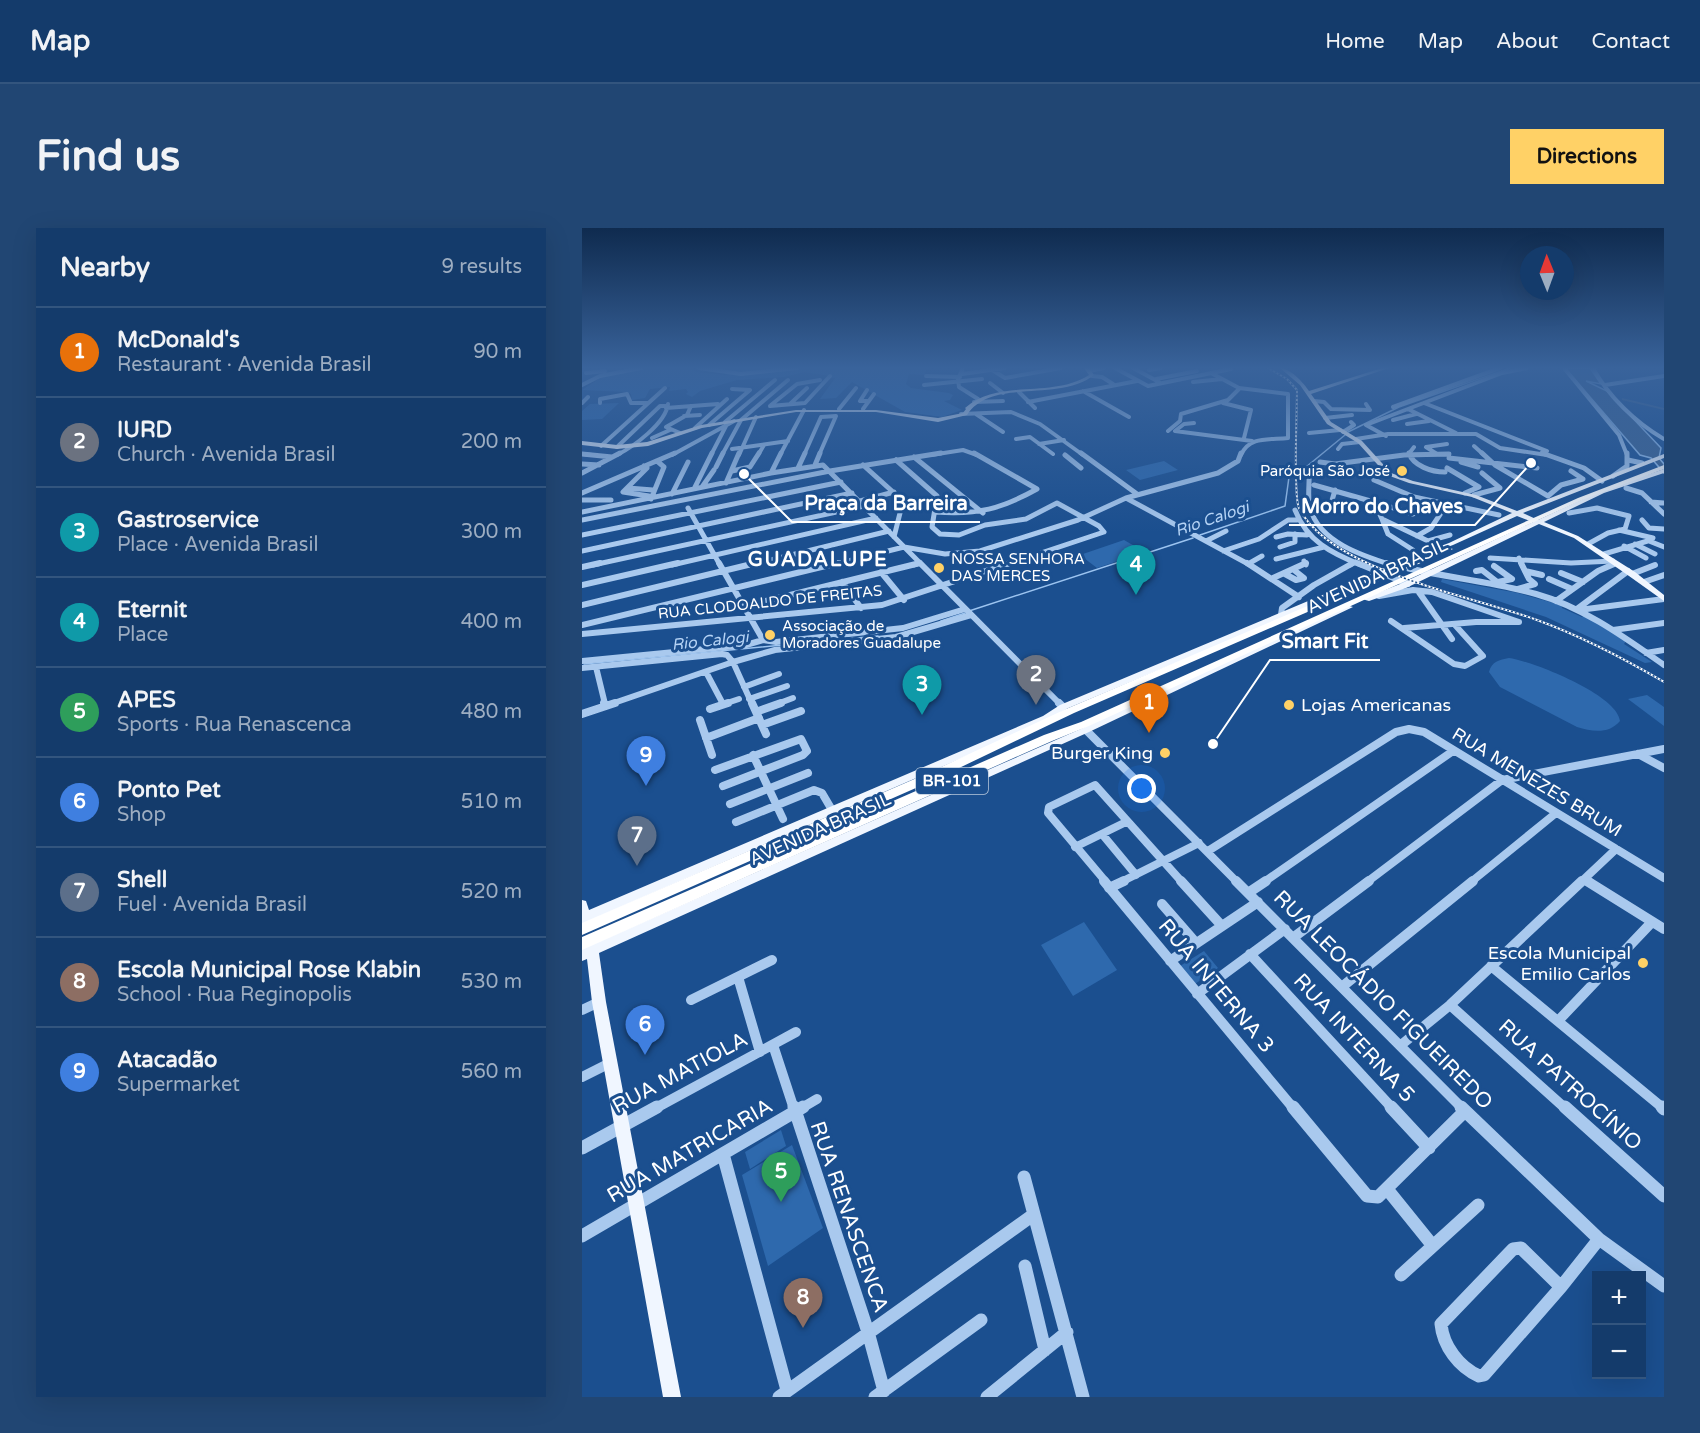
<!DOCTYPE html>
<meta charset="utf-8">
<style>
:root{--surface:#143b6b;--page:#214673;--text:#f1f3f6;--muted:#9dadc1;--line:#33557e;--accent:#ffd166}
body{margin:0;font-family:"Varela Round",sans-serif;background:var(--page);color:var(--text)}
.controls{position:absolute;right:18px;bottom:18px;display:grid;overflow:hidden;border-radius:0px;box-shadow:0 6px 24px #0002}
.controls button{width:54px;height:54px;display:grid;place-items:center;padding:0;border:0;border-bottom:2px solid var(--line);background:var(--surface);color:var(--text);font:30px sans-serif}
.compass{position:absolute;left:938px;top:18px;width:54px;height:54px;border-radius:50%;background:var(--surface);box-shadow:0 6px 24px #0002;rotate:359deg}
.you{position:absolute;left:560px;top:561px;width:21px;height:21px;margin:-15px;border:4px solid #fff;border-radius:50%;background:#1a73e8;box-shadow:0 0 0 9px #1a73e833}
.badge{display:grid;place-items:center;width:39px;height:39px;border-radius:50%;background:var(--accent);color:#fff;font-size:20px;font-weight:700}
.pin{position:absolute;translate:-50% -50px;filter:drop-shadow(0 2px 3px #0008)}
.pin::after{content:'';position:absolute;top:32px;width:21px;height:18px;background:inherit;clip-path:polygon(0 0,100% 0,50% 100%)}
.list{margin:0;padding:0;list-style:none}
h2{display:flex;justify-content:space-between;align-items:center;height:78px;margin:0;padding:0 24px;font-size:26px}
h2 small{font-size:20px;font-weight:400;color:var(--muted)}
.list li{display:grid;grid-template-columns:39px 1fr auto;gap:18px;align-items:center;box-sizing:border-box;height:90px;padding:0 24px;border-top:2px solid var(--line)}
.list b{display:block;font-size:22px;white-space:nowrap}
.list p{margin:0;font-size:20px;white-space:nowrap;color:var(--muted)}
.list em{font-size:20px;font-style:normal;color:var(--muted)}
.map{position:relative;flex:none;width:1082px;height:1169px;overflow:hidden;border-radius:0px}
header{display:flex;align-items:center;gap:36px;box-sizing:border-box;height:84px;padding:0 30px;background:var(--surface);border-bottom:2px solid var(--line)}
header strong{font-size:28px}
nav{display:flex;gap:33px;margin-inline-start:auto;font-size:21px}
.intro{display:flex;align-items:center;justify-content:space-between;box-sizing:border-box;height:144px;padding:0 36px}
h1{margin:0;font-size:42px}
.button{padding:15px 27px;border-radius:0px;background:var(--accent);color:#111;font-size:21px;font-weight:700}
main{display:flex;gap:36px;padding:0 36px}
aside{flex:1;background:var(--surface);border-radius:0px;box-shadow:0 6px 24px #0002}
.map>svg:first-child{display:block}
.green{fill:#2e69ad}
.water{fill:#3c6290;stroke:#9cc4f0;stroke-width:1.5}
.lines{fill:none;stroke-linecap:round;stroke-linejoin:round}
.stream{stroke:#9cc4f0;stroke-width:1.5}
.river{fill:#3c6290;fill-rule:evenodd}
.minor-far5{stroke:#a9c9ee;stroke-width:4}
.minor-far4{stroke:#a9c9ee;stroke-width:5}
.minor-far3{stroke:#a9c9ee;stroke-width:6}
.minor-far2{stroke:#a9c9ee;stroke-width:8}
.minor-far1{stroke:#a9c9ee;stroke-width:10}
.minor{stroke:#a9c9ee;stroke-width:13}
.major{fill:#f0f6ff;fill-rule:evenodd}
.highway{fill:#fff;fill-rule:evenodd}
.rail-casing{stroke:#fff;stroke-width:2}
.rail{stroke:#1b4f8f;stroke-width:1.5;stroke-dasharray:2;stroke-linecap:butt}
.poi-dot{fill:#ffd166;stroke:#1b4f8f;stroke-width:2}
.labels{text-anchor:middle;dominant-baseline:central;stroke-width:6;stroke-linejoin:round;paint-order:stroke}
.far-poi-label{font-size:15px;fill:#fff;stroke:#1b4f8f;text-anchor:start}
.far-street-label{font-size:15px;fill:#fff;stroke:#1b4f8f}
.far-water-label{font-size:16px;font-style:italic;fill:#b5d3f5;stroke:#1b4f8f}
.shield{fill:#1b4f8f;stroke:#bbcadd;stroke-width:1.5}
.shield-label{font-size:16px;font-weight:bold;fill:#fff}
.street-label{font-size:18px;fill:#fff;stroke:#1b4f8f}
.poi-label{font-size:18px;fill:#fff;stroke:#1b4f8f;text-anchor:end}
.far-district-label{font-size:20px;font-weight:bold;letter-spacing:1.5px;fill:#fff;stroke:#1b4f8f}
.near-street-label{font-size:21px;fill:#fff;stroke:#1b4f8f}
.leader{fill:none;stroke:#fff;stroke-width:2}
.callout-dot{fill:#fff;stroke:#1b4f8f;stroke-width:2}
.callout-label{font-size:20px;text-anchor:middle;font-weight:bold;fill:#fff;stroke:#1b4f8f;stroke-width:6;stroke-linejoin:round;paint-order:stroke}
</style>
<header>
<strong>Map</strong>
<nav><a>Home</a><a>Map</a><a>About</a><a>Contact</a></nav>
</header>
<div class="intro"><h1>Find us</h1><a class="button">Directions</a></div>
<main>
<aside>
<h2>Nearby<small>9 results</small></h2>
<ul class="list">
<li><span class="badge" style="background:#e8710a">1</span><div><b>McDonald's</b><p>Restaurant · Avenida Brasil</p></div><em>90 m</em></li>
<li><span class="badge" style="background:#6b7280">2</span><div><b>IURD</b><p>Church · Avenida Brasil</p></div><em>200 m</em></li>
<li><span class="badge" style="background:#0f9aa8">3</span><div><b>Gastroservice</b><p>Place · Avenida Brasil</p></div><em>300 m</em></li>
<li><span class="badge" style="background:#0f9aa8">4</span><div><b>Eternit</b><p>Place</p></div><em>400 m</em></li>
<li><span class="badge" style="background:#2e9e5b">5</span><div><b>APES</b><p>Sports · Rua Renascenca</p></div><em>480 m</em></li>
<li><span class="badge" style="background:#3f7fe0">6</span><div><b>Ponto Pet</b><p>Shop</p></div><em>510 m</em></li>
<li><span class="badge" style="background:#5c6f8a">7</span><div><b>Shell</b><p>Fuel · Avenida Brasil</p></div><em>520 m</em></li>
<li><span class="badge" style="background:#8d6e63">8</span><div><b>Escola Municipal Rose Klabin</b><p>School · Rua Reginopolis</p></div><em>530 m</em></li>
<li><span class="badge" style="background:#3f7fe0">9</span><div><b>Atacadão</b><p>Supermarket</p></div><em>560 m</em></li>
</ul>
</aside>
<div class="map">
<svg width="1082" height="1169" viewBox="0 0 1082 1169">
<rect width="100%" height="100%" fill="#1b4f8f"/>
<path class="green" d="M60,140H109L114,144L143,147L147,146L129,140H349L344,142L343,147L327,146L324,156L329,160L367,165L371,167L368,172L362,173L380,182L360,189L323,184L270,154L254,170L238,171L253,150L242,151L248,148L222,144L202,149L155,152L118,163L110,169L104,166L106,164L104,161L87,163L88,159L68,161L63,170L50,172L49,166L44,164L0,162L21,148Z
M37,175L20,191L0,192V183L8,176Z
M582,233L596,242L558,252L544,242Z
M542,312L563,324L515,340L498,327Z
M860,351L936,365L979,377L980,380L1000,389L1003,387L1044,413L1042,416L1070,434L1063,435L964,389L859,354Z
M927,430C950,433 1036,467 1038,493C1027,506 1011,504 995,499L918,459L907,444C910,433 917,432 927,430Z
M1065,467L1082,479V498L1046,471Z
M502,694L535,742L491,768L459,717Z
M622,723L636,740L613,756L598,738Z
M199,902L204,918L168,941L163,924Z
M210,917L241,1000L186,1038L160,947Z"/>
<path class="water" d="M983,140H1008L1019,156L1004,153L1025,163L1079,220L1077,230L1082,236V245L1069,230L1058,227Z"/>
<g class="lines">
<path class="stream" d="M766,204L817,179L928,140
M724,239L763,207
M618,307L703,278L707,249L714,244
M387,383L611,310
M359,393L383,385
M2,436L296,408"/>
<path class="river" d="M1040,170L1082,180V182L1040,172Z"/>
<path class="minor-far5" d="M117,140L159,146L215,140
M381,140L376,151L377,159L396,171
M407,140L423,150L479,140
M533,140L566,158L649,141
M551,140L577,154
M982,140L1037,207L1045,227
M1011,140C1026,168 1054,195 1082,211
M567,142L579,140
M507,143L522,140
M4,145L23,143
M629,145L657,160L706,166V210C687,212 667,208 659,227
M380,146L423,140
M344,148L378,149
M510,148L520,149L531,156
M574,151L615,143
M611,154L640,151
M408,155L421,165
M0,157L18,148L59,140
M342,157L400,151
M1023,157L1082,148
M285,162L278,173H287
M501,163L547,189
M437,164L453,180
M732,173L742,174L749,181L788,182L784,176
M392,174L421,173
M446,174L555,153
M0,175L6,169
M18,175V171L45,166L49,175H66
M641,175L669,182L662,210
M842,175L965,223
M208,176L225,160
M189,177L215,156L238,152
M188,178L223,175L248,148
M811,179L918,140
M84,180L136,176
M257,181L274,160
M281,181L292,166
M826,181L874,205
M379,186L429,184L458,196L501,227
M394,186L421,204
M102,188L118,187
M743,190L770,187
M811,192L834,186
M143,194L193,152
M612,195L602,196L593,203L670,213
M825,196L847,193
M127,197L168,162L150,161
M113,200L145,171
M586,203L598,193L599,186L646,172L658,160
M761,204L772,197L769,194
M98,205L84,199L105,187L109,178
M727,205L758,202
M804,208L784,197L920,145L945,140
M70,210L88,202
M434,211L448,209L471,226
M774,211L806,206H894L918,220L965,227
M457,216L482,212
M19,218L83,160
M892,218L902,227
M35,219L78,178H85
M150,221L206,213
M756,221L760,216L778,214
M0,226L10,227
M855,226L844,219L865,216
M35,227C51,219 84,195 86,176
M90,227L152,193
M129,227L144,198
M140,227L159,192L206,152
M157,227L174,189
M176,227L182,217
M198,227L222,182
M222,227L239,189L254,188L237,227
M349,227L381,222L395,227
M822,227L867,226
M826,227L832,219"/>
<path class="minor-far4" d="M499,225L555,266
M827,225C831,238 850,244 863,244
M900,225L913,237L966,268L979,257L1001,251L989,243
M960,225L1002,240L1020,253
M0,226L30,229
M483,227L499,240
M332,229L401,285
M867,230L955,240
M314,232L355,268L350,299L358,306L377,307L403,297L444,291L475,275L517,298L522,304L423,337
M1046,232L1060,235
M738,234L753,236L822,227L867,226
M879,234L896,239
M0,236L17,237
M233,237L238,225
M281,237L321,273L312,309
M62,238L65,240L41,264L67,268
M134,239L141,225
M216,240L223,225
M865,240L897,259L883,265
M800,241L792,252L832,269L917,287
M727,242C728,254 725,268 728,280C737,314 781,328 810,337
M150,243L168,239L177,225
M0,245L38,225
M189,245L199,225
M1031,248L1045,238V225
M144,255L157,225
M732,257L792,274L800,291L846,313L868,307
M120,259L132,242
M46,260L71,262
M1044,260L1060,265L1082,286
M112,261L130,225
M0,265L93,225
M90,266L106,234
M892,267L918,260L900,245
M544,270L668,337
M69,271L82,239L75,233
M0,272H29
M278,273L312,264
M792,274L831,286L841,272
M1069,274L1082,275
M749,276L753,262
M106,280L138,337
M713,282C725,313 749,325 779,337
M0,284L189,245L241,237L340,337
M354,284C396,287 419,281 455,261L392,225
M987,285L1015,280L1047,288L1043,301L1026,305L1006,316
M800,291L806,306L831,322
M0,292L248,243L359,225
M1060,292L1067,300L1082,301
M1037,302L1071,310
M0,307L259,254
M835,308L849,300L865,276
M694,309L706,306L725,307
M624,313L644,303
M1067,313L1082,319
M1053,316L1073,326
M1042,318L1064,330
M698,319L713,314V306
M0,323L270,265
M641,323L677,311L706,292H715
M1022,326L1069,312
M908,330L989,335L1031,333
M937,330L940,337
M694,331L742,319
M722,333L724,337
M666,336L680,328
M11,337L282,278
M90,337L294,290
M168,337L307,303
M250,337L322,319L363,326L398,323L496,292L544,270L636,245L656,233L659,225
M332,337L338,335
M768,337L773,334"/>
<path class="minor-far3" d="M137,335L181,412
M338,335L478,476
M665,335L717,369
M775,335L826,356
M805,335C854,349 905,352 954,366C1001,379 1042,409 1082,437
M912,338L930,351L916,354
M0,339L18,335
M894,343L900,342L919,357
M943,343L960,347
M299,344L322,372
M979,345L1001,354
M703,346L714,352L722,350L712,342
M1050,346L1073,337
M691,350L724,335
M967,351L990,361
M260,354L279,380
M1062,354L1082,347
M0,357L96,335
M936,361L953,356L947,351L939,335
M836,363L870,411
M797,368L831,362L850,364L937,394
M974,373L1016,343L1032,336
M0,377L174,335
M163,378L338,335
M995,381L1046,343
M997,382L1082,371
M699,387L700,380L732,357L771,335
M809,393L872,436L883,438L901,428L873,397
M0,397L256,335
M822,400L894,394H937
M1031,402L1082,395
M0,406L300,377L428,335
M1064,425L1082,422
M0,433L164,417L181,412L194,414L321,400L383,381
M14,439L23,476
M0,440L140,426L145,427L151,434L193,422L314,409L389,387
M124,444L141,476
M162,459L197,446
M167,471L205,458
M29,476L151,434L170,476
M142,476L157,471
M195,476L211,470"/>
<path class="minor-far2" d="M22,475L23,478
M170,475L184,506
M477,475L481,479
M128,481L146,475
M174,484L199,475
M0,486L33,475
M118,492L130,527
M180,497L219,483
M504,502L655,654
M124,510L177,490
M1056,526L1082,540
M171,527L201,591
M133,542L219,511L225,523L221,527L141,558
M148,576L226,545
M154,594L232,562L240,565L250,582
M520,606L554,647
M493,619L544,594
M626,623L814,504L827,501L842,504L1082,650
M1003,651L1008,654
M524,654L466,585L467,579L513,557L600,654
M539,654L617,615
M682,654L871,523
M785,654L920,552L1082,521
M889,654L974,585
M999,654L1034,621"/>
<path class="minor-far1" d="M522,653L712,881
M599,653L640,698
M654,653L881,881
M1005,653L1082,701
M527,660L542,653
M666,665L684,653
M580,676L614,715
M712,709L787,653
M668,726L811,881
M588,733L676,674
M909,738L1082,881
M156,749L178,824
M761,758L891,653
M615,766L703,701
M109,772L190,732
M868,777L984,881
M0,782L17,774
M976,793L1070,694
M191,817L212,881
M819,817L868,777L1000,653
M0,849L28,835
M72,881L214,804
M218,881L235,871"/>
<path class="minor" d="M212,879L286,1104L302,1163
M711,879L785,968L796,969L883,883
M809,879L847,920
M879,879L1017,1011L1082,1058
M983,879L1082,968
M1080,879L1082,881
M0,920L75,879
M141,926L205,1162
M442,949L501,1169
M805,961L851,1018
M0,1008L221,879
M939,1020L979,1059L902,1147L897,1148C877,1139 861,1118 859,1096L931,1021Z
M443,1038L463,1122
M819,1047L896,977
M979,1059L1017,1011
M197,1169L451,987
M293,1169L399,1092
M405,1169L485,1104"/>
<path class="major" d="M502,140H507L512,147C477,175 409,149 385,187L356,194L294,184H214L120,200L66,218L35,221L0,217V213L35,217L65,214L119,197L214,182H294L356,190L381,185L384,181L383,180C417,150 470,171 507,147Z
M698,140C709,141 721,154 727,163L800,140H807L729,166L749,194L780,213L809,245L831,253L894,267L935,283L1082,226V230L941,285L956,292L1018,263L1082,241V245L1022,265L962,294L996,308L1053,344L1082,367V373L1047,348L992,310L957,296L824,360L787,373L780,371L818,356L951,294L935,288L871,317L827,333L756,367L484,481L467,492L0,696V672L4,673L7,682L461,488L478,477L750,363L823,331L867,315L930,285L890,269L827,255L805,247L776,215L745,196L718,157Z
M764,377L771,379L507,504L17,725L24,774L99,1169H81L10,774L5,731L0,733V721L501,500Z"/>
<path class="highway" d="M1082,237V241L1000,272L507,498L470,513L0,722V709L462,507L499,494L996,270Z
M864,319L871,321L492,485L352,552L0,707V695L344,546L484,481Z"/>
<g class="rail-casing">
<path id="rail" d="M686,140L705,151L715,162C715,181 711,269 717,280C748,343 891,368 955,392C999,408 1041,430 1082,454"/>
</g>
<use href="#rail" class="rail"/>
</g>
<linearGradient id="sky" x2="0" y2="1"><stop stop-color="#0f2b4f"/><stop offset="0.46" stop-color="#39639b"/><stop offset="1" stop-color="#39639b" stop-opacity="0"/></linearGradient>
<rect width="1082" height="304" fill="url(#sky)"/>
<g class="poi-dot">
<circle cx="820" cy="243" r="6"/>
<circle cx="357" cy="340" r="6"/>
<circle cx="188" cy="407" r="6"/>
<circle cx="707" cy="477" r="6"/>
<circle cx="583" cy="525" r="6"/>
<circle cx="1061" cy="735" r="6"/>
</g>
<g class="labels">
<g class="far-poi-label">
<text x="808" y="243" text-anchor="end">Paróquia São José</text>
<text x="369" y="331">NOSSA SENHORA<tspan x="369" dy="17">DAS MERCES</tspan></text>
<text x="200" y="398">Associação de<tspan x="200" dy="17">Moradores Guadalupe</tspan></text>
</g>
<g class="far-street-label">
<text transform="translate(188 374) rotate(-6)">RUA CLODOALDO DE FREITAS</text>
</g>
<g class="far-water-label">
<text transform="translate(630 291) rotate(-19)">Rio Calogi</text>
<text transform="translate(128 413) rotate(-6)">Rio Calogi</text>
</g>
<rect class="shield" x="334" y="540" width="72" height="26" rx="4.5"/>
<g class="shield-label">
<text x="370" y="553">BR-101</text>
</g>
<g class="street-label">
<text transform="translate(795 348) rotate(-25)">AVENIDA BRASIL</text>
<text transform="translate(955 554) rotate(31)">RUA MENEZES BRUM</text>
<text transform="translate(238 601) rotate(-24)">AVENIDA BRASIL</text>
</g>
<g class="poi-label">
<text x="719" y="477" text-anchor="start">Lojas Americanas</text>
<text x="571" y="525">Burger King</text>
<text x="1049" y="725">Escola Municipal<tspan x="1049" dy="21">Emilio Carlos</tspan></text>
</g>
<g class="far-district-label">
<text x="236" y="332">GUADALUPE</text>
</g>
<g class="near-street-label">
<text transform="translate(634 758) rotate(50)">RUA INTERNA 3</text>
<text transform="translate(801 772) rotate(45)">RUA LEOCÁDIO FIGUEIREDO</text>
<text transform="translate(772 810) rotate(47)">RUA INTERNA 5</text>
<text transform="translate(98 845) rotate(-28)">RUA MATIOLA</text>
<text transform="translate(988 857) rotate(42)">RUA PATROCÍNIO</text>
<text transform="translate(108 923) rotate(-30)">RUA MATRICARIA</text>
<text transform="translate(267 989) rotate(71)">RUA RENASCENCA</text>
</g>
</g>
<path class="leader" d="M162 246L210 294H398M949 235L893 297H707M631 516L688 432H798"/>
<g class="callout-dot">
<circle cx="162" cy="246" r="6"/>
<circle cx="949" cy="235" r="6"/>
<circle cx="631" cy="516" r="6"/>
</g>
<g class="callout-label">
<text x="304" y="282">Praça da Barreira</text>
<text x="800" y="285">Morro do Chaves</text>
<text x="743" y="420">Smart Fit</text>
</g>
</svg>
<div class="controls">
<button>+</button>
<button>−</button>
</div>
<svg class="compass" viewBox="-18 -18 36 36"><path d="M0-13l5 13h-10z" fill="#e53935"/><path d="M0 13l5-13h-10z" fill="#9dadc1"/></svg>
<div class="you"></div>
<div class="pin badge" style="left:567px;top:505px;background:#e8710a">1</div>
<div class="pin badge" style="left:454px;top:477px;background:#6b7280">2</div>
<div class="pin badge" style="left:340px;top:487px;background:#0f9aa8">3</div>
<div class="pin badge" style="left:554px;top:367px;background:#0f9aa8">4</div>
<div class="pin badge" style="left:199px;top:974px;background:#2e9e5b">5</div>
<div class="pin badge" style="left:63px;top:827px;background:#3f7fe0">6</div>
<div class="pin badge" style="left:55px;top:638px;background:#5c6f8a">7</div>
<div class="pin badge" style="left:221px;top:1100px;background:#8d6e63">8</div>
<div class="pin badge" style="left:64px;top:558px;background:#3f7fe0">9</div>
</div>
</main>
